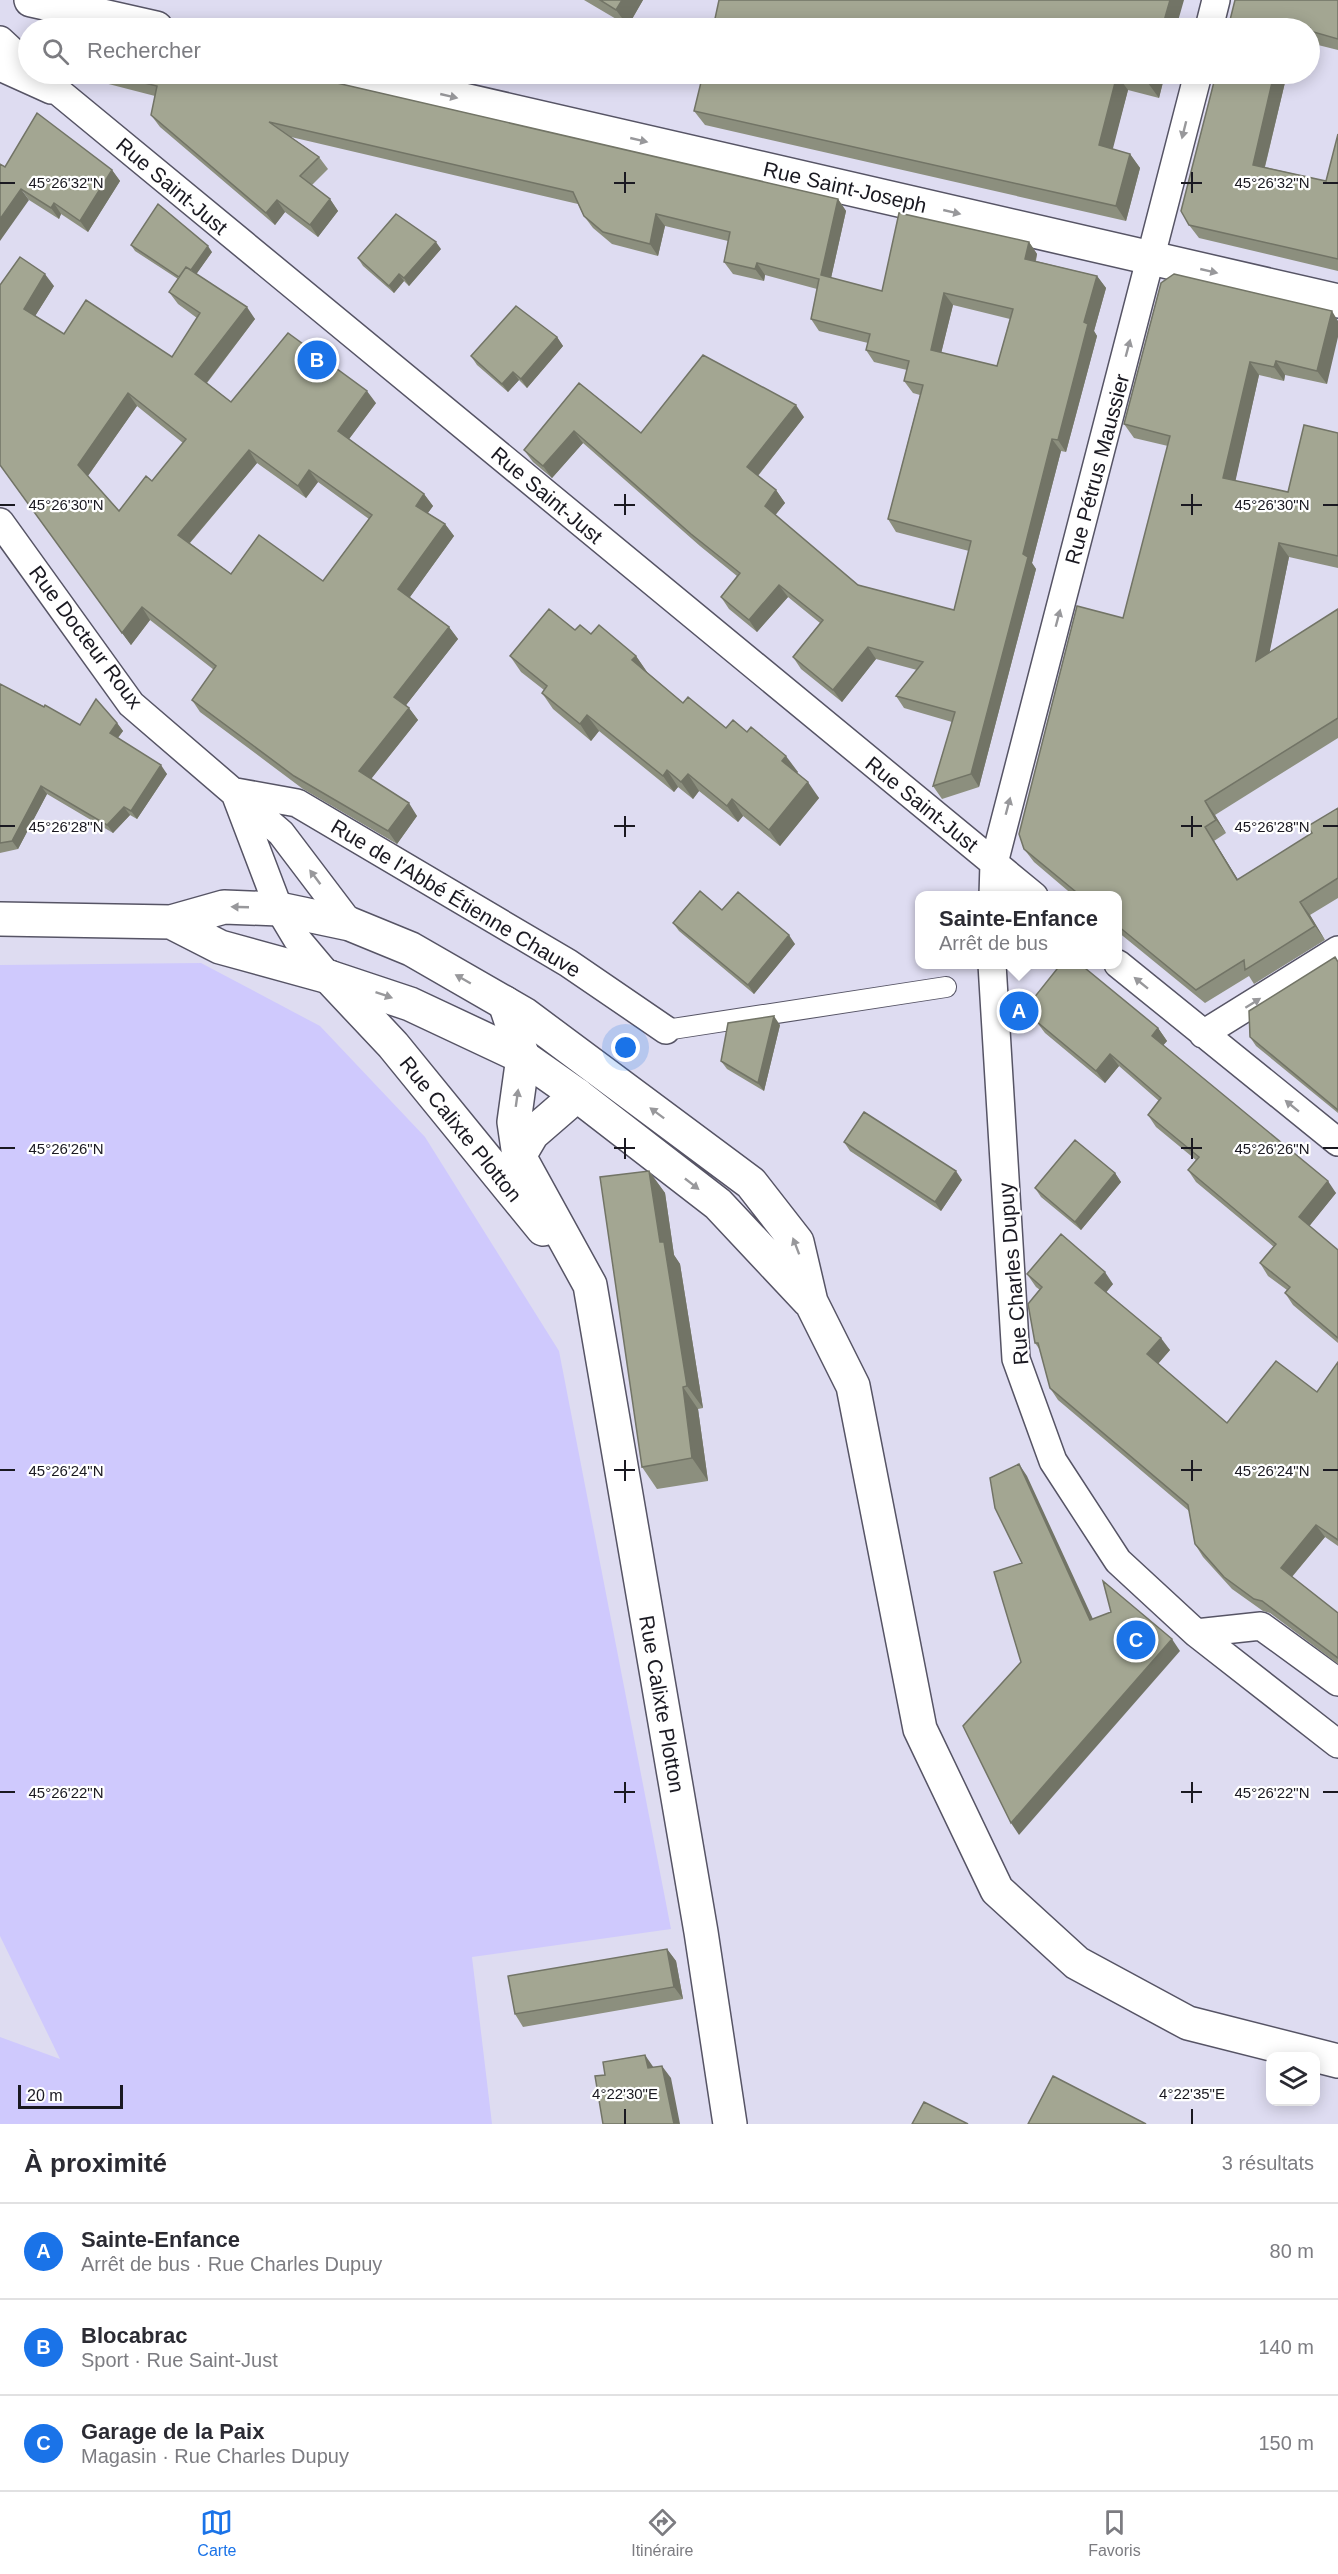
<!DOCTYPE html>
<html lang="fr">
<meta charset="utf-8">
<style>
:root{--surface:#fff;--page:#f2f2f3;--text:#2b2b33;--muted:#7c7c81;--line:#e1e1e2;--accent:#1a73e8}
body{margin:0;font-family:Helvetica,sans-serif;background:var(--page);color:var(--text)}
.controls{position:absolute;right:18px;bottom:18px;display:grid;overflow:hidden;border-radius:12px;box-shadow:0 3px 15px #0003}
.controls button{width:54px;height:54px;display:grid;place-items:center;padding:0;border:0;border-bottom:2px solid var(--line);background:var(--surface);color:var(--text);font:30px sans-serif}
.scale{position:absolute;left:18px;bottom:15px;width:105px;box-sizing:border-box;padding-left:6px;border:3px solid #1a1921;border-top:0;font-size:16px;line-height:21px;white-space:nowrap;color:#1a1921;-webkit-text-stroke:4px #fff;paint-order:stroke}
.you{position:absolute;left:626px;top:1048px;width:21px;height:21px;margin:-15px;border:4px solid #fff;border-radius:50%;background:#1a73e8;box-shadow:0 0 0 9px #1a73e833}
.badge{display:grid;place-items:center;width:39px;height:39px;border-radius:50%;background:var(--accent);color:#fff;font-size:20px;font-weight:700}
.pin{position:absolute;translate:-50% -50%;border:3px solid #fff;box-shadow:0 2px 6px #0006}
.popup{position:absolute;left:915px;top:891px;width:207px;height:78px;box-sizing:border-box;display:grid;place-content:center;border-radius:12px;background:var(--surface);filter:drop-shadow(0 2px 4px #0005);font-size:20px;white-space:nowrap;color:var(--muted)}
.popup b{font-size:22px;color:var(--text)}
.popup::after{content:'';position:absolute;left:50%;top:100%;margin-left:-12px;border:12px solid transparent;border-top-color:var(--surface)}
.list{margin:0;padding:0;list-style:none}
h2{display:flex;justify-content:space-between;align-items:center;height:78px;margin:0;padding:0 24px;font-size:26px}
h2 small{font-size:20px;font-weight:400;color:var(--muted)}
.list li{display:grid;grid-template-columns:39px 1fr auto;gap:18px;align-items:center;box-sizing:border-box;height:96px;padding:0 24px;border-top:2px solid var(--line)}
.list b{display:block;font-size:22px;white-space:nowrap}
.list p{margin:0;font-size:20px;white-space:nowrap;color:var(--muted)}
.list em{font-size:20px;font-style:normal;color:var(--muted)}
.icon{flex:none;width:33px;height:33px;fill:none;stroke:currentColor;stroke-width:2;stroke-linecap:round;stroke-linejoin:round}
.map{position:relative;flex:none;width:1338px;height:2124px;overflow:hidden}
.search{position:absolute;background:var(--surface);box-shadow:0 3px 15px #0003;left:18px;right:18px;top:18px;height:66px;display:flex;align-items:center;gap:15px;box-sizing:border-box;padding:0 21px;border-radius:33px;color:var(--muted);font-size:22px}
.sheet{height:366px;background:var(--surface)}
nav{display:flex;justify-content:space-around;align-items:center;box-sizing:border-box;height:84px;border-top:2px solid var(--line);background:var(--surface);font-size:16px;color:var(--muted)}
nav a{display:grid;justify-items:center;gap:3px}
nav .on{color:var(--accent)}
.map>svg:first-child{display:block}
.green{fill:#cfc9fd}
.lines{fill:none;stroke-linecap:round;stroke-linejoin:round}
.pedestrian-casing{stroke:#565465;stroke-width:22}
.minor-casing{stroke:#565465;stroke-width:30}
.tertiary-casing{stroke:#565465;stroke-width:36}
.secondary-casing{stroke:#565465;stroke-width:36}
.pedestrian{stroke:#fff;stroke-width:20}
.minor{stroke:#fff;stroke-width:27}
.tertiary{stroke:#fff;stroke-width:33}
.secondary{stroke:#fff;stroke-width:33}
.wall{fill:#8c8f7e;fill-rule:evenodd}
.shaded-wall{fill:#727466}
.building{fill:#a3a692;stroke:#727466;stroke-width:1.5;fill-rule:evenodd}
.oneway{fill:#98989b}
.ticks{fill:none;stroke:#1a1921;stroke-width:2}
.labels{text-anchor:middle;dominant-baseline:central;stroke-width:4.5;stroke-linejoin:round;paint-order:stroke}
.street-label{font-size:21px;fill:#1a1921;stroke:#fff}
.ticks-label{font-size:15px;text-anchor:middle;fill:#1a1921;stroke:#fff;stroke-width:4.5;stroke-linejoin:round;paint-order:stroke}
</style>
<div class="map">
<svg width="1338" height="2124" viewBox="0 0 1338 2124">
<rect width="100%" height="100%" fill="#dedcf1"/>
<path class="green" d="M201,963L320,1026L425,1137L559,1351L671,1929L472,1957L492,2124H0V2037L60,2059L0,1936V965Z"/>
<g class="lines">
<g class="pedestrian-casing">
<path id="pedestrian" d="M666,1030L946,987"/>
</g>
<g class="minor-casing">
<path id="minor" d="M1209,28L1216,0
M0,40L28,66
M0,67L51,90
M37,74L1034,896
M0,522L131,704L281,833L350,924
M236,792L297,803L568,963L666,1030
M236,796L279,909L297,939L329,977
M993,896L994,863L1198,74
M992,964L1016,1359L1053,1461L1118,1561L1196,1633L1338,1744
M1118,964L1338,1142
M1203,1034L1338,950
M1196,1633L1261,1626L1338,1682"/>
</g>
<g class="tertiary-casing">
<path id="tertiary" d="M329,977L393,1045L543,1229
M505,1003L523,1057L514,1122L519,1156
M577,1095L532,1134L519,1156L590,1285L701,1932L730,2124"/>
</g>
<g class="secondary-casing">
<path id="secondary" d="M31,0L156,28
M351,74L1338,301
M0,919L171,922L224,907L279,909L350,924L411,949L524,1014L751,1183L797,1242L811,1302L853,1386L920,1729L997,1890L1077,1963L1188,2023L1338,2061
M171,922L220,947L329,977L410,1004L523,1057L577,1095L718,1204L809,1301"/>
</g>
<use href="#pedestrian" class="pedestrian"/>
<use href="#minor" class="minor"/>
<use href="#tertiary" class="tertiary"/>
<use href="#secondary" class="secondary"/>
</g>
<path class="wall" d="M584,0H643L628,26Z
M1338,0V50L1310,43V28H1228Z
M85,74H298L838,199L846,211L831,278L882,291L1029,242L1037,254L1036,261L1097,276L1106,288L1094,331L1097,336L1066,452L1061,451L1032,563L1036,569L979,787L942,799L933,786L952,722L904,708L896,696L917,670L876,659L842,702L801,669L793,657L820,623L788,597L757,632L729,609L721,597L737,576L700,546L583,443L552,478L533,462L524,450L579,383L641,433L804,417L758,476L776,490L785,503L775,515L858,585L954,610L969,551L896,532L888,519L920,395L913,393L904,381L907,370L874,362L866,350L868,343L819,331L811,319L817,289L765,275L764,281L733,274L724,262L728,241L665,226L658,256L612,244L593,228L584,216L578,204L291,137L319,157L328,169L312,185L330,199L338,211L318,237L285,212L275,225L160,127L151,115L155,96L93,80ZM953,305L1010,319L997,366L941,353Z
M703,74H1165L1159,98L1128,90L1112,149L1130,154L1140,168L1126,221L705,125L694,111Z
M1216,74H1287L1265,167L1326,181L1338,134V271L1199,238L1189,225Z
M5,167L112,170L120,181L88,232L61,214L59,219L29,200Z
M131,245L212,252L196,274L255,319L207,383L231,402L376,403L349,439L424,494L433,506L428,513L445,524L454,536L410,597L449,627L458,639L406,705L409,708L418,720L371,779L417,816L397,844L303,789L200,712L192,700L214,670L150,620L131,645L0,465V285L54,286L35,316L64,334L172,357L197,318L178,304L169,292L178,279L135,251ZM137,406L183,443L152,481L119,511L88,476ZM257,463L306,498L318,482L369,519L323,581L231,574L190,543Z
M441,249L409,286L404,281L394,293L363,266L358,258Z
M1332,311L1327,384L1285,375L1284,381L1259,375L1235,481L1288,492L1338,433V568L1289,557L1269,653L1338,609V738L1215,815L1226,833L1214,841L1238,880L1312,833L1338,808V898L1310,915L1325,940L1254,984L1249,976L1205,1003L1118,932V896H1074L1034,862L1024,849L1123,618L1168,446L1134,438L1124,424Z
M557,337L563,346L527,388L519,380L508,392L477,365L471,356Z
M575,630L591,634L636,656L647,672L683,703L798,772L797,773L819,798L780,846L743,816L738,822L699,791L693,799L678,787L674,792L599,731L591,741L553,709L542,693L544,690L521,672L510,656Z
M0,684L80,725L117,723L123,731L118,738L167,774L137,819L130,815L113,833L47,794L18,849L0,853Z
M722,910L795,944L754,994L679,931L673,923Z
M1338,962V1113L1256,1046L1250,1037Z
M1036,1021L1158,1028L1167,1041L1163,1045L1336,1193L1309,1226L1338,1250V1343L1293,1305L1285,1293L1287,1290L1268,1276L1260,1263L1274,1247L1196,1182L1188,1170L1196,1160L1156,1127L1148,1115L1159,1101L1119,1066L1105,1083L1045,1033Z
M780,1025L764,1091L727,1069L721,1061Z
M844,1142L962,1180L941,1211L850,1151Z
M649,1171L665,1193L674,1255L680,1264L703,1408L698,1409L708,1481L657,1489L642,1467Z
M1115,1173L1121,1182L1081,1230L1041,1197L1035,1188Z
M1027,1274L1113,1284L1106,1292L1170,1350L1158,1364L1227,1423L1317,1392L1338,1362V1546L1325,1537L1292,1577L1338,1613V1664L1270,1613L1263,1611L1232,1589L1203,1557L1195,1544L1189,1511L1058,1400L1050,1388L1040,1350L1035,1343L1040,1290L1036,1287Z
M667,1949L676,1961L683,1999L523,2027L515,2014Z"/>
<path class="shaded-wall" d="M622,0H643L628,26L616,10Z
M1170,0H1184L1176,28H1162Z
M1151,74H1165L1159,98L1148,83Z
M1274,74H1287L1262,178L1253,165Z
M1117,75L1128,90L1110,160L1099,145Z
M1130,154L1140,168L1126,221L1116,206Z
M112,170L120,181L88,232L80,221Z
M21,189L29,200L0,241V219Z
M330,199L338,211L318,237L310,225Z
M838,199L846,211L829,287L821,275Z
M277,200L285,212L275,225L266,213Z
M54,203L61,214L59,219L51,208Z
M656,214L665,226L658,256L650,244Z
M436,242L441,249L409,286L404,278Z
M1029,242L1037,254L1033,271L1025,259Z
M208,246L212,252L188,286L184,280Z
M757,263L765,275L764,281L755,269Z
M45,274L54,286L32,321L24,309Z
M399,274L404,281L394,293L389,286Z
M1097,276L1106,288L1094,331L1097,336L1066,452L1058,440L1084,322Z
M944,293L953,305L939,362L931,350Z
M247,307L255,319L204,386L195,374Z
M1332,311L1338,321V337L1327,384L1317,371Z
M557,337L563,346L527,388L521,379Z
M1276,361L1285,375L1284,381L1274,367Z
M1250,362L1259,375L1233,492L1223,478Z
M513,372L519,380L508,392L502,384Z
M367,391L376,403L346,443L338,431Z
M128,393L137,406L87,477L78,465Z
M796,405L804,417L755,479L747,467Z
M574,431L583,443L552,478L543,466Z
M1052,439L1061,451L1032,563L1036,569L979,787L971,774L1023,554Z
M249,450L257,463L186,547L178,535Z
M309,470L318,482L306,498L298,486Z
M776,490L785,503L773,518L765,506Z
M424,494L433,506L424,518L416,506Z
M445,524L454,536L407,601L398,589Z
M1279,543L1289,557L1265,675L1256,661Z
M779,585L788,597L757,632L749,620Z
M142,607L150,620L131,645L122,633Z
M449,627L458,639L403,709L394,697Z
M868,647L876,659L842,702L833,690Z
M636,656L647,672L644,676L632,660Z
M409,708L418,720L367,784L359,771Z
M587,715L599,731L591,741L580,724Z
M117,723L123,731L115,741L110,733Z
M786,756L798,772L793,777L782,761Z
M161,765L167,774L137,819L131,811Z
M667,770L678,787L674,792L663,776Z
M688,774L699,791L693,799L681,782Z
M808,782L819,798L780,846L769,830Z
M41,786L47,794L18,849L12,841Z
M732,799L743,816L738,822L727,806Z
M1205,801L1215,815L1226,833L1216,820Z
M409,803L417,816L397,844L388,831Z
M124,807L130,815L113,833L107,825Z
M1205,827L1214,841L1247,894L1237,880Z
M1300,902L1310,915L1325,940L1315,926Z
M789,935L795,944L754,994L748,985Z
M774,1016L780,1025L764,1091L758,1083Z
M1158,1028L1167,1041L1161,1048L1152,1036Z
M1110,1054L1119,1066L1105,1083L1096,1071Z
M649,1171L665,1193L674,1255L680,1264L703,1408L687,1386L660,1242Z
M956,1171L962,1180L941,1211L935,1202Z
M1115,1173L1121,1182L1081,1230L1075,1222Z
M1328,1181L1336,1193L1307,1229L1299,1217Z
M1105,1272L1113,1284L1104,1295L1095,1283Z
M1161,1338L1170,1350L1155,1367L1147,1354Z
M683,1387L698,1409L708,1481L692,1458Z
M1019,1464L1027,1476L1099,1632L1090,1620Z
M1316,1525L1325,1537L1289,1580L1281,1568Z
M1172,1639L1180,1651L1019,1835L1011,1823Z
M667,1949L676,1961L683,1999L674,1987Z
M645,2055L654,2068H648Z
M662,2066L671,2078L680,2124H674Z"/>
<path class="building" d="M600,0H622L616,10Z
M719,0H1170L1162,28H713Z
M1235,0H1338V39L1310,31V28H1298L1286,25L1285,28H1228Z
M67,20L104,28H65Z
M107,74H298L838,199L821,275L882,291L899,213L1029,242L1025,259L1097,276L1084,322L1088,324L1058,440L1052,439L1023,554L1028,557L971,774L933,786L955,712L896,696L923,662L868,647L833,690L793,657L823,620L779,585L749,620L721,597L740,573L691,534L574,431L543,466L524,450L579,383L641,433L703,355L796,405L747,467L776,490L765,506L858,585L954,610L971,541L888,519L923,385L904,381L909,361L866,350L870,334L811,319L819,279L757,263L755,269L724,262L730,232L656,214L650,244L603,232L584,216L573,192L269,122L319,157L300,176L330,199L310,225L277,200L266,213L151,115L157,86ZM944,293L1013,309L997,366L931,350Z
M703,74H1151L1148,83L1117,75L1099,145L1130,154L1116,206L694,111Z
M1216,74H1274L1253,165L1326,181L1338,134V259L1189,225L1181,211Z
M37,113L112,170L80,221L54,203L51,208L21,189L0,219V164L5,167Z
M158,204L208,246L191,270L186,267L179,277L131,245Z
M396,214L436,242L404,278L399,274L389,286L358,258Z
M20,257L45,274L24,309L64,334L86,300L172,357L200,313L169,292L186,267L247,307L195,374L231,402L288,333L367,391L338,431L424,494L416,506L445,524L398,589L449,627L394,697L409,708L359,771L409,803L388,831L294,776L192,700L216,666L142,607L122,633L0,465V285ZM128,393L186,439L152,481L146,476L119,511L78,465ZM249,450L298,486L309,470L372,515L323,581L259,535L231,574L178,535Z
M1174,274L1332,311L1317,371L1276,361L1274,367L1250,362L1223,478L1288,492L1304,425L1338,433V556L1279,543L1256,661L1338,609V718L1205,801L1216,820L1205,827L1237,880L1312,833L1308,826L1338,808V878L1300,902L1315,926L1245,970L1244,960L1196,990L1118,926V896H1081L1024,849L1019,834L1077,606L1123,618L1170,436L1124,424L1161,283Z
M516,306L557,337L521,379L513,372L502,384L471,356Z
M549,609L575,630L580,625L591,634L599,625L636,656L632,660L683,703L688,697L726,728L733,720L747,732L751,727L786,756L782,761L808,782L769,830L732,799L727,806L688,774L681,782L667,770L663,776L587,715L580,724L542,693L547,686L510,656Z
M0,684L44,707L45,705L80,725L96,699L117,723L110,733L161,765L131,811L124,807L107,825L41,786L12,841L0,843Z
M700,891L722,910L738,892L789,935L748,985L673,923Z
M1335,957L1338,962V1110L1250,1037L1249,1011Z
M1061,964H1080L1158,1028L1152,1036L1328,1181L1299,1217L1338,1250V1338L1285,1293L1290,1287L1260,1263L1276,1244L1188,1170L1199,1157L1148,1115L1161,1098L1110,1054L1096,1071L1036,1021L1029,1004Z
M774,1016L758,1083L721,1061L728,1023Z
M864,1112L956,1171L935,1202L844,1142Z
M1075,1140L1115,1173L1075,1222L1035,1188Z
M649,1171L660,1242H664L687,1386L683,1387L692,1458L642,1467L600,1177Z
M1061,1234L1105,1272L1095,1283L1161,1338L1147,1354L1227,1423L1276,1361L1317,1392L1338,1362V1540L1316,1525L1281,1568L1338,1613V1658L1262,1601L1254,1599L1224,1577L1195,1544L1188,1505L1050,1388L1038,1343H1035L1028,1304L1042,1287L1027,1274Z
M1019,1464L1090,1620L1111,1612L1103,1581L1172,1639L1011,1823L963,1726L1021,1662L994,1572L1022,1563L995,1508L990,1478Z
M667,1949L674,1987L515,2014L508,1976Z
M645,2055L648,2068L662,2066L674,2124H603L595,2076L605,2075L603,2062Z
M1053,2076L1146,2124H1028Z
M924,2102L968,2124H912Z"/>
<defs><path id="oneway-solid" d="M-6-.8H1V-3.2L6.5 0L1 3.2V.8H-6Z" transform="scale(1.5)"/></defs>
<g class="oneway">
<use href="#oneway-solid" transform="translate(449 96) rotate(13)"/>
<use href="#oneway-solid" transform="translate(1184 130) rotate(104)"/>
<use href="#oneway-solid" transform="translate(639 140) rotate(13)"/>
<use href="#oneway-solid" transform="translate(952 212) rotate(13)"/>
<use href="#oneway-solid" transform="translate(1209 271) rotate(13)"/>
<use href="#oneway-solid" transform="translate(1128 348) rotate(-75)"/>
<use href="#oneway-solid" transform="translate(1058 618) rotate(-75)"/>
<use href="#oneway-solid" transform="translate(1008 806) rotate(-75)"/>
<use href="#oneway-solid" transform="translate(315 877) rotate(-127)"/>
<use href="#oneway-solid" transform="translate(240 907) rotate(-178)"/>
<use href="#oneway-solid" transform="translate(463 979) rotate(-150)"/>
<use href="#oneway-solid" transform="translate(1141 983) rotate(-141)"/>
<use href="#oneway-solid" transform="translate(384 995) rotate(19)"/>
<use href="#oneway-solid" transform="translate(1253 1003) rotate(-32)"/>
<use href="#oneway-solid" transform="translate(517 1098) rotate(-82)"/>
<use href="#oneway-solid" transform="translate(1292 1106) rotate(-141)"/>
<use href="#oneway-solid" transform="translate(657 1113) rotate(-143)"/>
<use href="#oneway-solid" transform="translate(692 1184) rotate(38)"/>
<use href="#oneway-solid" transform="translate(796 1246) rotate(-111)"/>
</g>
<path class="ticks" d="M625,172V193M1192,172V193M0,183H15M614,183H635M1181,183H1202M1323,183H1338M625,494V515M1192,494V515M0,505H15M614,505H635M1181,505H1202M1323,505H1338M625,816V837M1192,816V837M0,826H15M614,826H635M1181,826H1202M1323,826H1338M625,1138V1159M1192,1138V1159M0,1148H15M614,1148H635M1181,1148H1202M1323,1148H1338M625,1460V1481M1192,1460V1481M0,1470H15M614,1470H635M1181,1470H1202M1323,1470H1338M625,1782V1803M1192,1782V1803M0,1792H15M614,1792H635M1181,1792H1202M1323,1792H1338M625,2109V2124M1192,2109V2124"/>
<g class="labels">
<g class="street-label">
<text transform="translate(172 186) rotate(40)">Rue Saint-Just</text>
<text transform="translate(845 187) rotate(13)">Rue Saint-Joseph</text>
<text transform="translate(1097 469) rotate(-75)">Rue Pétrus Maussier</text>
<text transform="translate(547 495) rotate(40)">Rue Saint-Just</text>
<text transform="translate(86 637) rotate(53)">Rue Docteur Roux</text>
<text transform="translate(922 804) rotate(39)">Rue Saint-Just</text>
<text transform="translate(456 898) rotate(31)">Rue de l'Abbé Étienne Chauve</text>
<text transform="translate(461 1129) rotate(51)">Rue Calixte Plotton</text>
<text transform="translate(1013 1274) rotate(-95)">Rue Charles Dupuy</text>
<text transform="translate(662 1704) rotate(80)">Rue Calixte Plotton</text>
</g>
</g>
<g class="ticks-label">
<text x="66" y="188">45°26'32"N</text>
<text x="1272" y="188">45°26'32"N</text>
<text x="66" y="510">45°26'30"N</text>
<text x="1272" y="510">45°26'30"N</text>
<text x="66" y="832">45°26'28"N</text>
<text x="1272" y="832">45°26'28"N</text>
<text x="66" y="1154">45°26'26"N</text>
<text x="1272" y="1154">45°26'26"N</text>
<text x="66" y="1476">45°26'24"N</text>
<text x="1272" y="1476">45°26'24"N</text>
<text x="66" y="1798">45°26'22"N</text>
<text x="1272" y="1798">45°26'22"N</text>
<text x="625" y="2099">4°22'30"E</text>
<text x="1192" y="2099">4°22'35"E</text>
</g>
</svg>
<div class="controls">
<button><svg class="icon" aria-label="layers" viewBox="0 0 24 24"><path d="M12 4l9 5-9 5-9-5zM3 14l9 5 9-5"/></svg></button>
</div>
<div class="scale">20 m</div>
<div class="you"></div>
<div class="pin badge" style="left:1019px;top:1011px">A</div>
<div class="popup"><b>Sainte-Enfance</b>Arrêt de bus</div>
<div class="pin badge" style="left:317px;top:360px">B</div>
<div class="pin badge" style="left:1136px;top:1640px">C</div>
<div class="search"><svg class="icon" aria-label="search" viewBox="0 0 24 24"><circle cx="10" cy="10" r="6"/><path d="M15 15l6 6"/></svg>Rechercher</div>
</div>
<section class="sheet">
<h2>À proximité<small>3 résultats</small></h2>
<ul class="list">
<li><span class="badge">A</span><div><b>Sainte-Enfance</b><p>Arrêt de bus · Rue Charles Dupuy</p></div><em>80 m</em></li>
<li><span class="badge">B</span><div><b>Blocabrac</b><p>Sport · Rue Saint-Just</p></div><em>140 m</em></li>
<li><span class="badge">C</span><div><b>Garage de la Paix</b><p>Magasin · Rue Charles Dupuy</p></div><em>150 m</em></li>
</ul>
</section>
<nav>
<a class="on"><svg class="icon" aria-label="map" viewBox="0 0 24 24"><path d="M3 6l6-2 6 2 6-2v14l-6 2-6-2-6 2zM9 4v14M15 6v14"/></svg>Carte</a>
<a><svg class="icon" aria-label="directions" viewBox="0 0 24 24"><path d="M12 3l9 9-9 9-9-9zM9 14v-3h6M13 9l2 2-2 2"/></svg>Itinéraire</a>
<a><svg class="icon" aria-label="saved" viewBox="0 0 24 24"><path d="M7 4h10v16l-5-4-5 4z"/></svg>Favoris</a>
</nav>
